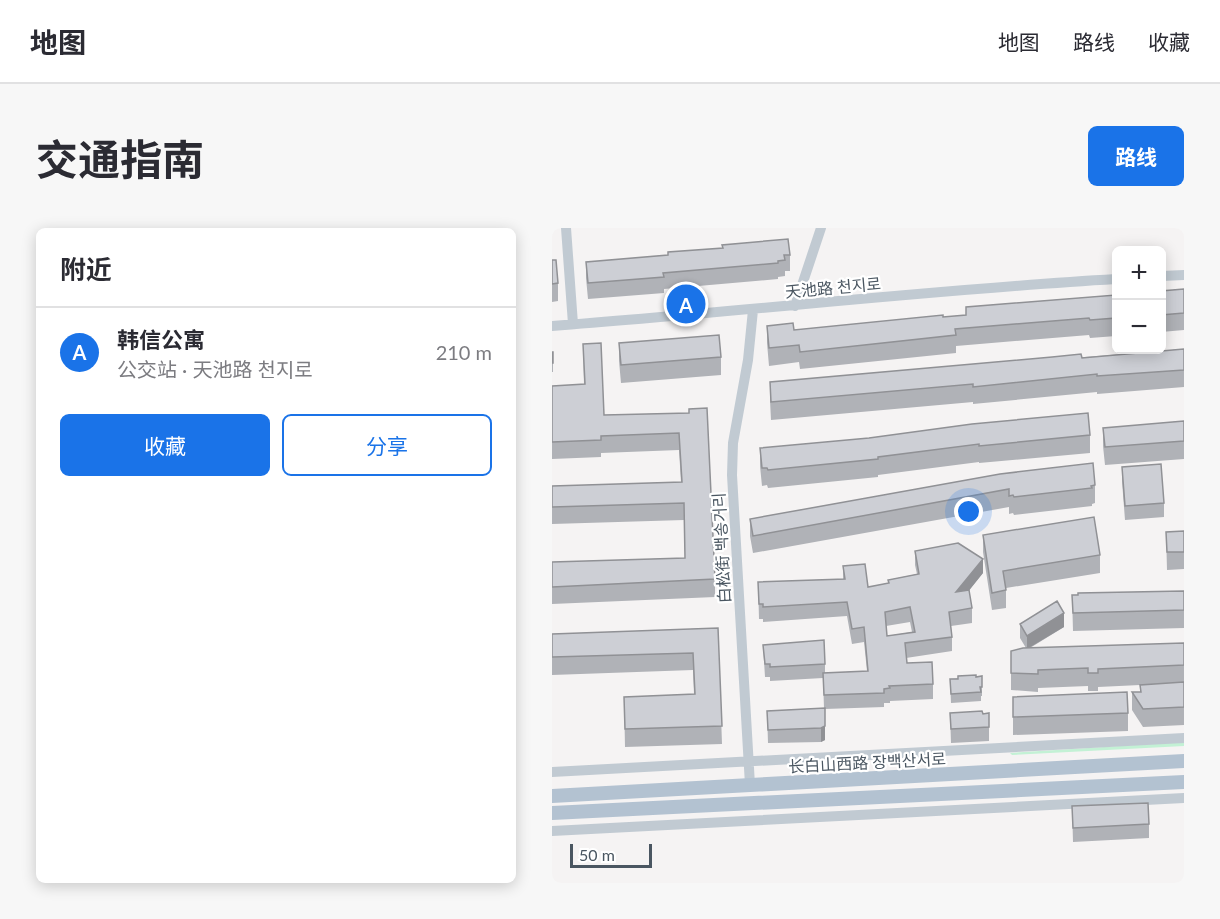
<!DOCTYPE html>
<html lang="zh">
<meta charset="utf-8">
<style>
:root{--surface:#fff;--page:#f7f7f7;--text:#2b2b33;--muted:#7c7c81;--line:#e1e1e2;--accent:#1a73e8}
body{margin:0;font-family:Lato,"Noto Sans SC","Noto Sans KR",sans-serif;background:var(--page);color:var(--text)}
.controls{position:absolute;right:18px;top:18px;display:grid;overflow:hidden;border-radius:9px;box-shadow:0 3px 15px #0003}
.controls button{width:54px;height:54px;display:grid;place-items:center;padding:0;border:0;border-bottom:2px solid var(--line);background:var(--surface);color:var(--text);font:30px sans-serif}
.scale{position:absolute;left:18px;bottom:15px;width:82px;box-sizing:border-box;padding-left:6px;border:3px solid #4a5661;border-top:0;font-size:16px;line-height:21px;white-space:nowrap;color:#4a5661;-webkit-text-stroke:4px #fff;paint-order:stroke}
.you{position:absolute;left:417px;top:284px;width:21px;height:21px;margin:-15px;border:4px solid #fff;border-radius:50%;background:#1a73e8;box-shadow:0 0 0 9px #1a73e833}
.badge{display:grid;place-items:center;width:39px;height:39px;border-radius:50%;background:var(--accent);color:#fff;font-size:20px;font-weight:700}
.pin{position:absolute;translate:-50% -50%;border:3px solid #fff;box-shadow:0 2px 6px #0006}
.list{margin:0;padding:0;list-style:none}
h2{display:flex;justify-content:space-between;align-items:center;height:78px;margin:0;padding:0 24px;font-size:26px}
h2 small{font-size:20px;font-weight:400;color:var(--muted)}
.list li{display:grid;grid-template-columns:39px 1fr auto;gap:18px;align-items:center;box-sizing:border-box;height:90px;padding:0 24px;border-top:2px solid var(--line)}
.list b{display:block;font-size:22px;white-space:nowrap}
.list p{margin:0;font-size:20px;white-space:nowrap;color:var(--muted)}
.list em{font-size:20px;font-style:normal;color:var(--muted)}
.actions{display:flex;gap:12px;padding:18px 24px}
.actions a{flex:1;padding:14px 0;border:2px solid var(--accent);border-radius:9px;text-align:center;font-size:21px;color:var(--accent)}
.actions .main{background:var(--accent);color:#fff}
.map{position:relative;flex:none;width:632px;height:655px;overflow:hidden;border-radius:9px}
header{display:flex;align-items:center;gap:36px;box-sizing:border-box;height:84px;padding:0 30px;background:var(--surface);border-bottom:2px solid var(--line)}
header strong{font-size:28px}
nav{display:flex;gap:33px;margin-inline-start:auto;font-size:21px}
.intro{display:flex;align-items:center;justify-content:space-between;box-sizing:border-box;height:144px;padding:0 36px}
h1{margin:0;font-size:42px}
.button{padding:15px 27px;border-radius:9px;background:var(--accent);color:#fff;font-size:21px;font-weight:700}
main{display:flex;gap:36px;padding:0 36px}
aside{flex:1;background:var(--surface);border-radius:9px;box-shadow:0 3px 15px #0003}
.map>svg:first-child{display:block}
.green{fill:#c3f1d5}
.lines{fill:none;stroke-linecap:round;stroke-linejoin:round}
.minor{stroke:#c1cad2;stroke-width:10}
.major{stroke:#b3c2d1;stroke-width:14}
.wall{fill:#b0b2b7;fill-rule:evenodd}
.shaded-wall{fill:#909195}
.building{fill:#cdcfd5;stroke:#909195;stroke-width:1.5;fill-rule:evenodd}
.labels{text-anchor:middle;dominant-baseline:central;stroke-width:4.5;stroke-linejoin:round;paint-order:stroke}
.street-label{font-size:16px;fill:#4a5661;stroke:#fff}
</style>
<header>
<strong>地图</strong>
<nav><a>地图</a><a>路线</a><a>收藏</a></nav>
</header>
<div class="intro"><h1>交通指南</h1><a class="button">路线</a></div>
<main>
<aside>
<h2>附近<small></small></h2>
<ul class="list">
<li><span class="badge">A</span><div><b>韩信公寓</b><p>公交站 · 天池路 천지로</p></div><em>210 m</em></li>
</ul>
<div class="actions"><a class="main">收藏</a><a>分享</a></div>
</aside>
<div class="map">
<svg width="632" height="655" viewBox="0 0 632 655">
<rect width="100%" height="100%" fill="#f5f3f3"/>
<path class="green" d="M632,514V518L460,527L458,525Z"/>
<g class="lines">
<path class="minor" d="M14,0L21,96
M610,48L632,47
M243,78L269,0
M0,98C188,84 376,62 564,51
M0,544L632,510
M198,557L180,247L181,215L196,132L201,82
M0,603L632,570"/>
<path class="major" d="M0,568L632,533
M0,585L632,554"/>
</g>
<path class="wall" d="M238,27V43H233V48L226,49V51L112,61V65L36,71L34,50V34Z
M0,32L6,55V73L0,74Z
M632,61V102L609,104V63Z
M564,67V108L538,110L537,107L404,118V125L248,141L247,134L217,138L215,115V98L242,102L391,89L414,87V79Z
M67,115L169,129V147L69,155L67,133Z
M31,116L52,187L137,185L163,351V369L0,376V334L133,330L132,292L0,296V258L129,254L127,222L49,225V229L0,231V158L32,157Z
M632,121V159L545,166V164L421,176V174L219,192L218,172V154Z
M0,124H1V144H0Z
M632,193V231L553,237L551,218V200Z
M538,207V225L427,235V234L326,247V249L216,260L215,257L210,258L208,238V220Z
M570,239L612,275V289L573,292L570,253Z
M448,246L543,257V275L540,276V278L462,287L461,285L457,286V279L201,325L198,308V291Z
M632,303V341L615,342L614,304Z
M431,307L548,327V345L454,360V380L440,382L431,324Z
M363,323L431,345L417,362L420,380V395L399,398L400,409V423L354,430L355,435L381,456V471L338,473V475H332V479L273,481V512L269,514L216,515L215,483L272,480L271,450L218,453V449H213L211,417L273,436V445L315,443L312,414L300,416L295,388L211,394V391H207L206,354L291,351V338L316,359L336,355V352L365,346L363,337ZM358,394L360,404L335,408L334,398Z
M632,363V400L521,403L520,367Z
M468,396L512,399L478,420L632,415V497L591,499L580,482V464H588V457L546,459V463H536V458L486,460V464L459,462V423L474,420L468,410Z
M166,400L170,516L73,519L72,469L142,466L141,442L0,447V406Z
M430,448V468H429V473L399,475L398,451Z
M461,469L576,485V503L461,507Z
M398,485L431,486L437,499V513L399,515Z
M520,578L597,596V610L521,614Z"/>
<path class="shaded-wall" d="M431,331V345L404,379V364Z
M512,385V399L475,421V408Z
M273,498V512L269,514V500Z"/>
<path class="building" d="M236,11L238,27H232L233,32L226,33V35L111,45L112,49L36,55L34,34L116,27V24L171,20L170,17Z
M0,32H4L6,55L0,56Z
M632,61V85L609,87V63Z
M564,67V90L538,92L537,90L403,101L404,107L248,124L247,117L217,120L215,98L241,95L242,102L391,87V89L414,87V79Z
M167,107L169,129L69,137L67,115Z
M49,115L52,187L137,185V181L155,180L163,351L0,359V334L133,330L132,275L0,279V258L130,254L127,205L49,208V212L0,214V158L33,156L31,116Z
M632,121V142L545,148V146L421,159V156L219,174L218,154L500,129L529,126L530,130Z
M0,124H1V135H0Z
M536,185L538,207L427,218V216L326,229V231L216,242L215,240H210L208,220L317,210L420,196Z
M632,193V213L553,219L551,200Z
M541,235L543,257L539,258L540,260L462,269L461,267L457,268V261L201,308L198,291L448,246Z
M609,236L612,275L573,278L570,239Z
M542,289L548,327L451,343L454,362L440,365L431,307Z
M632,303V324H615L614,304Z
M406,315L431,331L404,364L417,362L420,380L397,384L400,409L353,415L355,435L380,434L381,456L337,458L338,460L332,461V465L272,467L271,445L316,443L312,399L300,401L295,374L211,379V376H207L206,354L293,351L291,338L313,336L316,359L337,355L336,352L367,346L363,323ZM358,379L363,404L335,408L333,384Z
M632,363V382L521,385L520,367H526V365Z
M505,373L512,385L475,408L468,396Z
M166,400L170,498L73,501L72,469L143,466L141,425L0,429V406Z
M272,412L273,436L218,439V436H213L211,417Z
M632,415V437L546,441V445H536V440L486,442V446L459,445V423L471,420Z
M424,447V449L430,448V459H428L429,464L399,466L398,451H406V448Z
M632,454V479L591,481L580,464H589L588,457Z
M575,464L576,485L461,489V469Z
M273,480V498L269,500L216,502L215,483Z
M430,483L431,486L437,485V499L399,501L398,485Z
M596,575L597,596L521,600L520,578Z"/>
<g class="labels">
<g class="street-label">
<text transform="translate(281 59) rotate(-5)">天池路 천지로</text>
<text transform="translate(169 320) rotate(-93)">白松街 백송거리</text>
<text transform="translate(315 534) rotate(-3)">长白山西路 장백산서로</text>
</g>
</g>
</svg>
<div class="controls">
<button>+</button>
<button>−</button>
</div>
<div class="scale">50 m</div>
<div class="you"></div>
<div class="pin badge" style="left:134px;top:76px">A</div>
</div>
</main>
